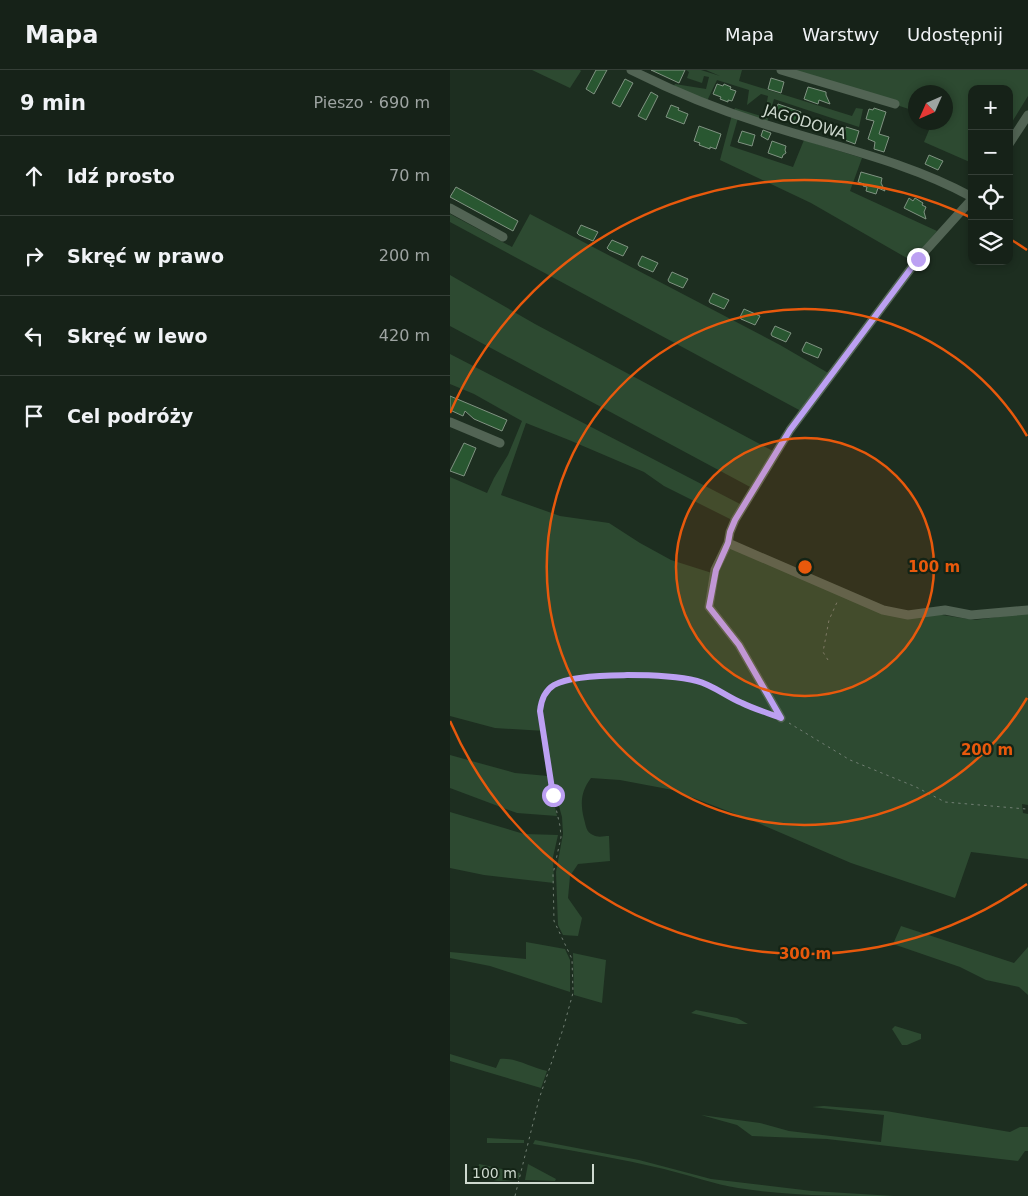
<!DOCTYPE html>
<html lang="pl">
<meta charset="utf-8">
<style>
:root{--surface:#162218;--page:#1f2a21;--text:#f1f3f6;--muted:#9ea4a2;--line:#353f37}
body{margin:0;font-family:"DejaVu Sans",sans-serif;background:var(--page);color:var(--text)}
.controls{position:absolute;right:15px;top:15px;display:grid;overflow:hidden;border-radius:10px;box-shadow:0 2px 8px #0003}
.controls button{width:45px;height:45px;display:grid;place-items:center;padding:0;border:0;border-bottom:1px solid var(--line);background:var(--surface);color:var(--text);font:25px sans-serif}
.compass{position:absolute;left:458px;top:15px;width:45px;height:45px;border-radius:50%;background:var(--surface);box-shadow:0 2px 8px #0003;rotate:225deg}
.scale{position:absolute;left:15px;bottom:12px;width:129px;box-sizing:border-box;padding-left:5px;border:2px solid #ced9cf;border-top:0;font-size:14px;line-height:18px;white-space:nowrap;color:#ced9cf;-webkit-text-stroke:4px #142416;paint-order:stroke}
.stop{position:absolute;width:15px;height:15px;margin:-11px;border:4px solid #bca0f2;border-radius:50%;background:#fff}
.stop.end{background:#bca0f2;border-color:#fff;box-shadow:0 1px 5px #0008}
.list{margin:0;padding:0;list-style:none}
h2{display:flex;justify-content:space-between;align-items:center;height:65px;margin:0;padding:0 20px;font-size:21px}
h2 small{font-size:16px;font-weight:400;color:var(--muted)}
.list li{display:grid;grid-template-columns:32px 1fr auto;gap:15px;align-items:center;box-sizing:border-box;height:80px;padding:0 20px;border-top:1px solid var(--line)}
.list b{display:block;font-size:19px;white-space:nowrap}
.list em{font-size:16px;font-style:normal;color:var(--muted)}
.icon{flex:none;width:28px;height:28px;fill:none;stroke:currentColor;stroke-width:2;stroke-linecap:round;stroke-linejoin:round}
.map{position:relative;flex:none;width:578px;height:1126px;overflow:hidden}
header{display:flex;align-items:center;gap:30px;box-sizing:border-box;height:70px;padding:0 25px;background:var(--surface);border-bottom:1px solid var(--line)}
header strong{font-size:24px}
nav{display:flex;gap:28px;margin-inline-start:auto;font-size:18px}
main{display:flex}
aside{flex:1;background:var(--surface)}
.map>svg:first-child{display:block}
.green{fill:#2d4a31}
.building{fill:#295731;stroke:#809382}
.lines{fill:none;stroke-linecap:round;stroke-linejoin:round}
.path{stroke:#717f73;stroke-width:1;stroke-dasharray:2.5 4;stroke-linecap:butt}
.minor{stroke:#526454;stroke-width:9}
.route{stroke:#bca0f2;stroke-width:6}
.ring{fill:none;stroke:#e8590c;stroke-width:2.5}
.labels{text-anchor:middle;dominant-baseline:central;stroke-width:4.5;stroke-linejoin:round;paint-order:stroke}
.street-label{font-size:15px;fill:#ced9cf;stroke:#142416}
.centre{fill:#e8590c;stroke:#142416;stroke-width:2.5}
.ring-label{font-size:15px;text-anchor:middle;font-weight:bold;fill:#e8590c;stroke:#142416;stroke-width:4.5;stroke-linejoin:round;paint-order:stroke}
</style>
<header>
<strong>Mapa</strong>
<nav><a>Mapa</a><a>Warstwy</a><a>Udostępnij</a></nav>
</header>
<main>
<aside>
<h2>9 min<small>Pieszo · 690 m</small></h2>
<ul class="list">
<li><svg class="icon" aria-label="ahead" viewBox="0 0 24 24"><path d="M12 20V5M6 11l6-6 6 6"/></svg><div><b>Idź prosto</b></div><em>70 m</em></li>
<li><svg class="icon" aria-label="right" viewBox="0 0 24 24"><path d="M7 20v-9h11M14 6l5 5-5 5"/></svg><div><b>Skręć w prawo</b></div><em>200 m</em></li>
<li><svg class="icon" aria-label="left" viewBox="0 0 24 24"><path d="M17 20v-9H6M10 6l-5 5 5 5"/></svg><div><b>Skręć w lewo</b></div><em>420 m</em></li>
<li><svg class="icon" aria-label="arrive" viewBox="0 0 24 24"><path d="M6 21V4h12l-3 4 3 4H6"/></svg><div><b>Cel podróży</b></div></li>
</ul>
</aside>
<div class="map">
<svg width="578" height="1126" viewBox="0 0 578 1126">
<rect width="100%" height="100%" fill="#1d2e20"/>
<path class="green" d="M82,0H130L131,1L120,18Z
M236,0H251L270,6L256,0H292L289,11L402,46L406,38L413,39L409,57L324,29L317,53L284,41L285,38L314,47L318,26L311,24L297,35L299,20L267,10L257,31L223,18L225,14L256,19L259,7L254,6L252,13L237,8L239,2Z
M339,0H578V26L559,57V19H522V93L474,72L482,53L496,52V22H466L465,41Z
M282,45L288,48L280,76L343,97L354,70L412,88L400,121L487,161L462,191L361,133L270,90Z
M0,144L62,177L80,144L330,275L380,304L351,341L0,152Z
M0,205L85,254L323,381L302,418L0,256Z
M0,284L292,435L282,450L214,416L194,402L119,370L76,353L51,425L110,446L159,453L190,473L221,490L262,503L281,476L433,543L492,545L525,550L578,543V735L572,734L573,743L578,744V789L521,782L505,828L401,793L301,750L223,720L170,710L141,708C131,721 130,733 134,749C136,756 136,762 143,765C148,768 154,766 159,766L160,791L128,794L120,806L118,828L132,848L128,866L113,865L108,855L106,802L113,764L112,747L104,718L95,661L45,658L0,646V407L37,423L44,408L58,385L72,351L24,324L0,314Z
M0,685L65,703L98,706L107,746L67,743L0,718Z
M0,742L74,764L108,765L103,787L104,813L34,805L0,798Z
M451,856L564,893L578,877V925L569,917L536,910L510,897L443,874Z
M76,872L115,879L120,890V922L40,896L0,888V882L76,889Z
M123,883L156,890L152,933L124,925Z
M246,940L287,948L298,954H288L241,943Z
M445,956L471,964V969L457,975H452L442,959Z
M0,984L46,998L50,989C65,987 82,998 97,1001L91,1018L0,991Z
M374,1036L436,1041L560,1062L570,1057H578V1081H575L568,1091L377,1069L302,1066L287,1055L251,1045L310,1053L339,1061L431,1072L434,1045L362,1037Z
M37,1068L74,1070V1073H37Z
M85,1070L189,1090L261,1109L362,1121L444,1126C392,1126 339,1126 288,1118C263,1114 239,1105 214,1099C171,1089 127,1081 83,1074Z
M29,1094L70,1103L69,1109C49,1112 42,1114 28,1099Z
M78,1094L106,1109L105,1111L75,1110Z"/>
<path class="building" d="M146,0H157L144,24L136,19Z
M201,0H235L229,13Z
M321,8L334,12L331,23L318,19Z
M175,9L183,13L170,37L162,33Z
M267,14L273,16L274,14L281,17L280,19L286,21L282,31L278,30V32L270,29L271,27L263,24Z
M358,17L376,22V25L380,34L369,30L368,34L354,29Z
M201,22L208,26L196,50L188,46Z
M328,34L351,42L350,44L352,48L348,50L347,53L325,45Z
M221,35L229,38L228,40L238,44L234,54L216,47Z
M424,38L436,42L429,64L439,67L434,82L424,79L425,72L418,69L424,51L416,49L419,39L423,40Z
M249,56L271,64L266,79L260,77V79L249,75L250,73L244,71Z
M396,57L409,61L405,74L392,69Z
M313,60L321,63L318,70L311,66Z
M292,61L305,65L302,76L288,72Z
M322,71L336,76L335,80L336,83L333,85L332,88L318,83Z
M479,85L493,91L488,100L475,94Z
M411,102L432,108L431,113L435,121L428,118L426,124L416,121L417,117L413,116L414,114L408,112Z
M6,117L68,151L63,161L0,127Z
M459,128L463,131L465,128L473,133L472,135L476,137L474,142L476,149L454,138Z
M131,155L148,162L143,171L129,165L127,163Z
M162,170L178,177L173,186L159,180L157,178Z
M192,186L208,193L203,202L189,196L188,194Z
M222,202L238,209L233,218L219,212L218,210Z
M263,223L279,230L274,239L260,233L259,231Z
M294,239L310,246L305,255L291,249L290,247Z
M325,256L341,263L336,272L322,266L321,264Z
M356,272L372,279L368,288L353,282L352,280Z
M0,326L57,350L52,361L24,349L15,341L13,346L0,340Z
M14,373L26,378L14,406L0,401Z"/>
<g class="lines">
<path class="path" d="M378,590L373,582L379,550L388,530
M339,653L400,690L466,717L495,732L576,739
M65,1126L89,1029L113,959L123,923L122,889L104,851L103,804L111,767L110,756L103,725L90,641C91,631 94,620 104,615C129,601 221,603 248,611C258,614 269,622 279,627C291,633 304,638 317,643"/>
<path class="minor" d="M181,0C223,21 266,39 311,53C382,76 456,91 522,127
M331,0L445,34
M559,74L578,45
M522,129L468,189L340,360L285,450L280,462L278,473L433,540L458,545L495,540L521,545L578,540
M0,138L53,167
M0,352L50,373
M278,473L265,500L259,537L289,575L331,648"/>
</g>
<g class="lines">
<path class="route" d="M103,725L90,641C91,631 94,621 104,615C129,601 218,604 247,611C263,615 277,627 292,633C304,639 318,643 331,648L289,575L259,537L266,500L278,473L280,462L285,450L340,360L468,189"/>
</g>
<circle cx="355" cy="497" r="129" fill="#e8590c" fill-opacity=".12"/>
<g class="ring">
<circle cx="355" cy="497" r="129"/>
<path d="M577 628A258 258 0 1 1 577 366"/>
<path d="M577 814A387 387 0 0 1 0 651M0 343A387 387 0 0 1 522 148M560 169A387 387 0 0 1 577 180"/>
</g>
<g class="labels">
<g class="street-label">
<text transform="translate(355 52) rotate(17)">JAGODOWA</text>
</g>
</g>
<circle cx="355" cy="497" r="8" class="centre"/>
<g class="ring-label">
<text x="484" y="502">100 m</text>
<text x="537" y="685">200 m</text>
<text x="355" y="889">300 m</text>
</g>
</svg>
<div class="controls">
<button>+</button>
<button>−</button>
<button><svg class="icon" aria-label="locate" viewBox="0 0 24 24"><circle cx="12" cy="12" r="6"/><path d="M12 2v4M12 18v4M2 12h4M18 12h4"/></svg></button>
<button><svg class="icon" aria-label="layers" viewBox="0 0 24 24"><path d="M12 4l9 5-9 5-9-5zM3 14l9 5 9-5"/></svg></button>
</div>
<svg class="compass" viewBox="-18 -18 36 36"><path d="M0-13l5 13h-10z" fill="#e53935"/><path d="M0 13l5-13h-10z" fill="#9ea4a2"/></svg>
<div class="scale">100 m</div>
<div class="stop" style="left:103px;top:725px"></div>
<div class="stop end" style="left:468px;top:189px"></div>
</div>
</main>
